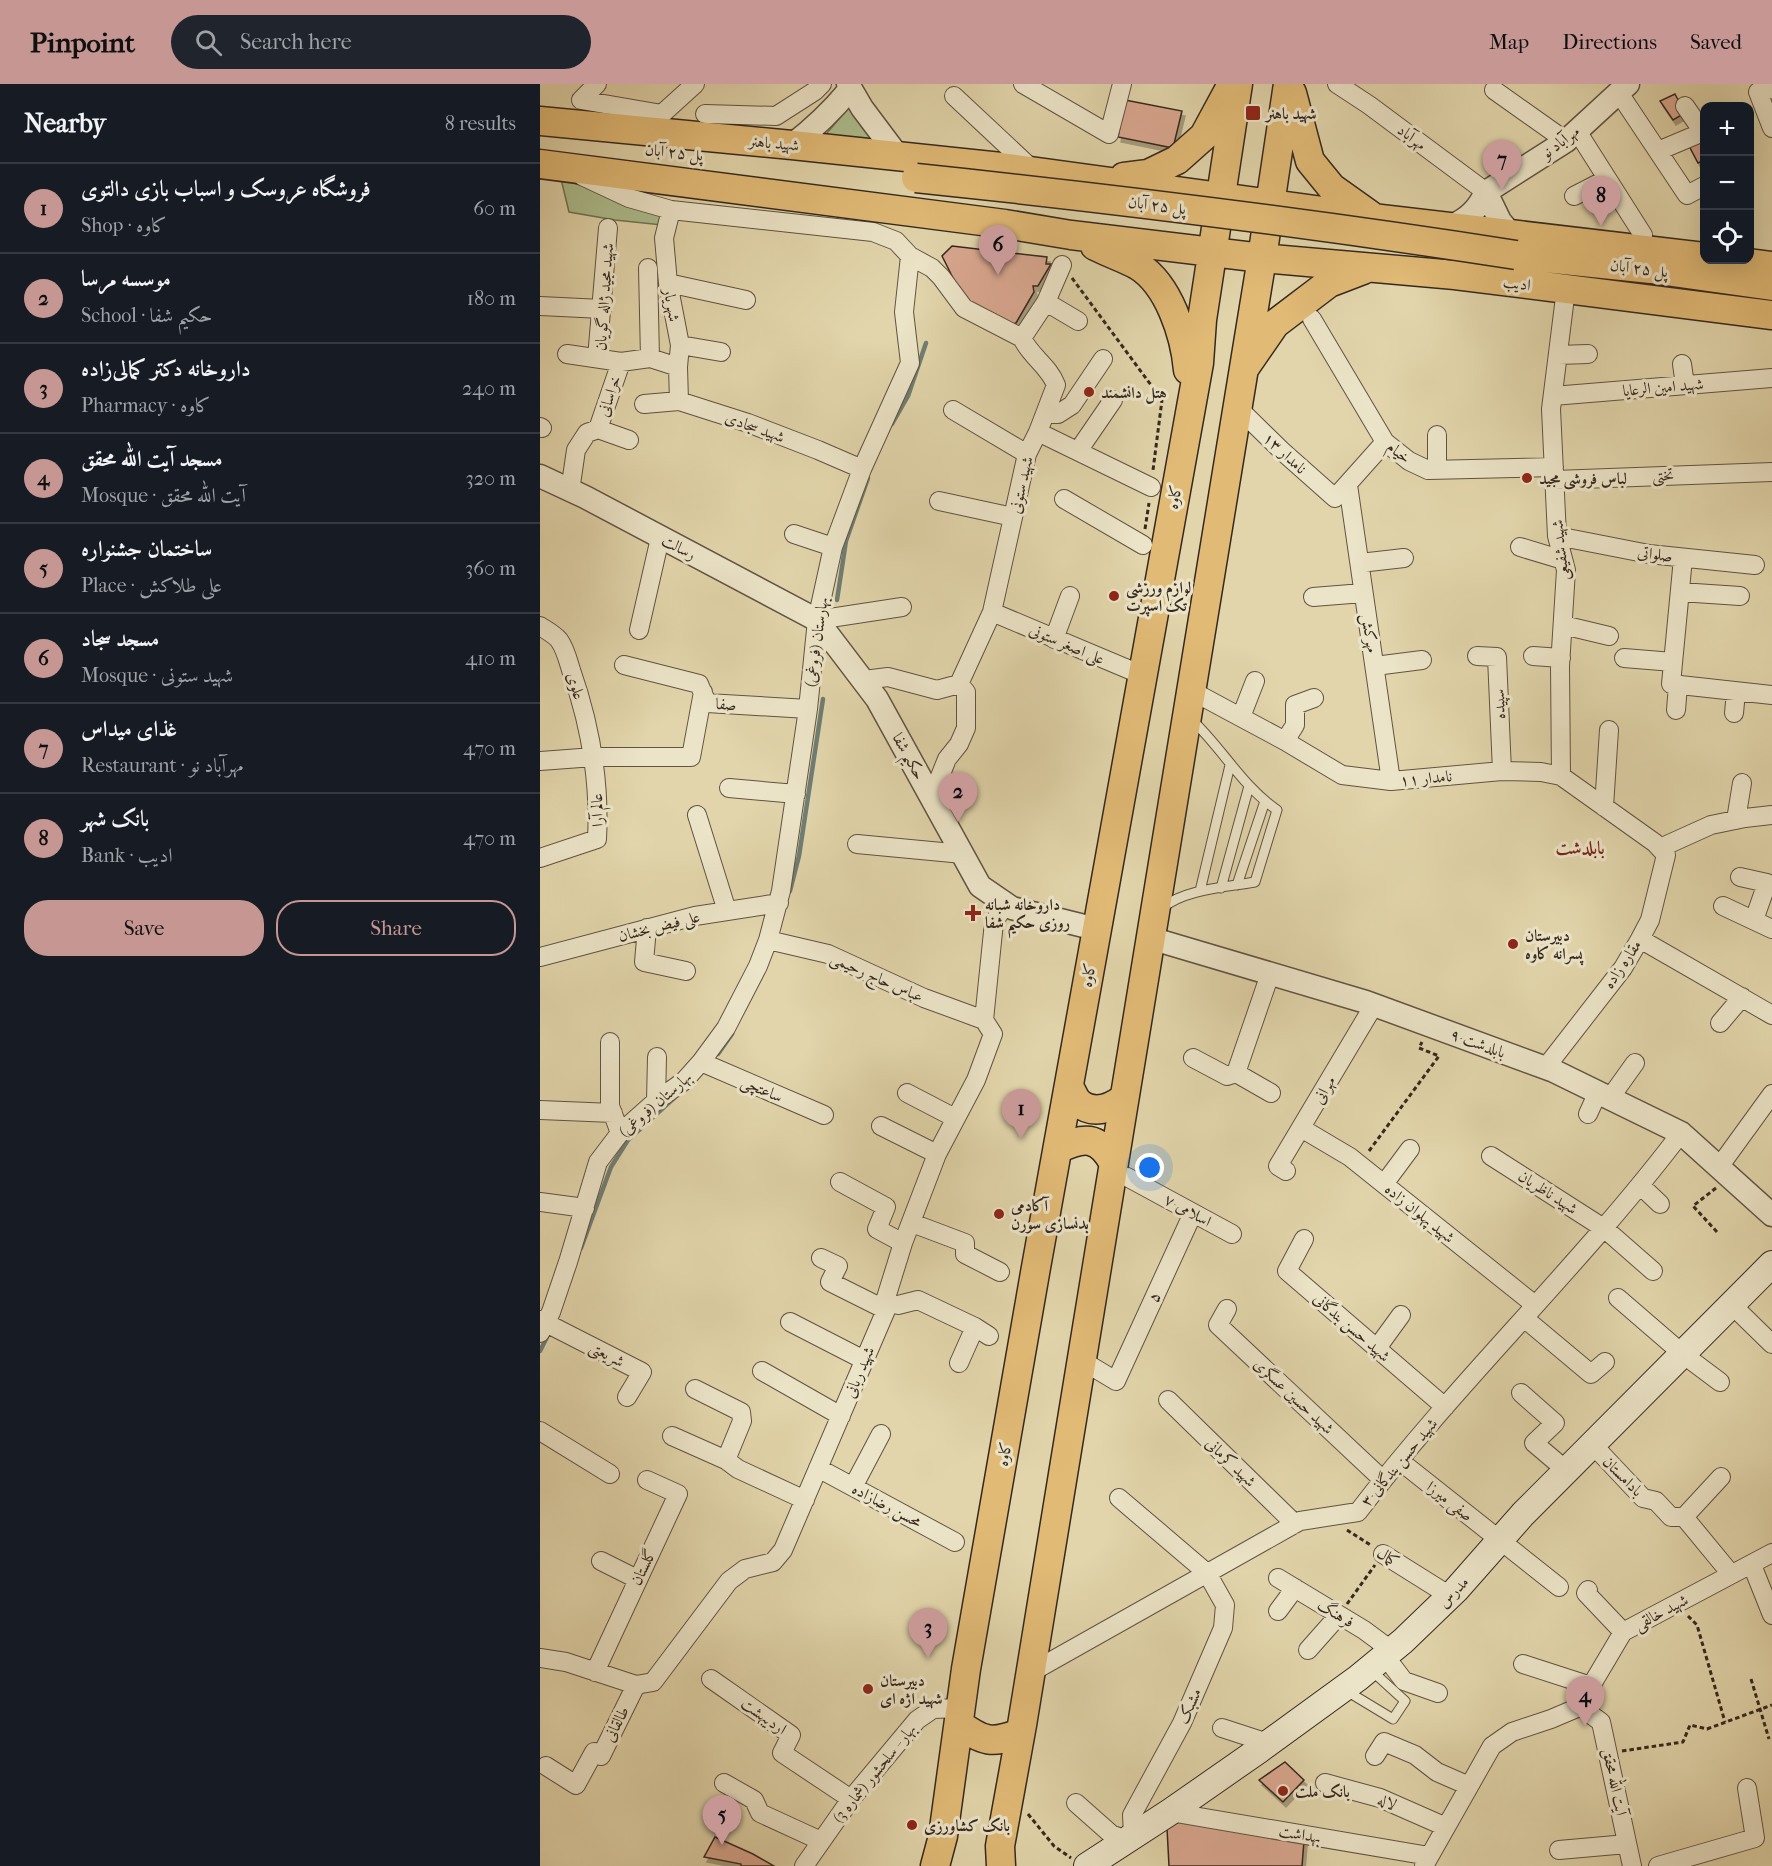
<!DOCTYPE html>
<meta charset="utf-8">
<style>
:root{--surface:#171b24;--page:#20242c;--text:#f1f3f6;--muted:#9ea1a6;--line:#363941;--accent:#c59692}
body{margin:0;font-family:"IM FELL French Canon",Amiri,serif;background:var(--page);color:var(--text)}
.controls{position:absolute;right:18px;top:18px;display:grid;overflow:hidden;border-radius:12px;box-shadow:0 6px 24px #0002}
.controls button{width:54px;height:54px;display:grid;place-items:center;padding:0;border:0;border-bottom:2px solid var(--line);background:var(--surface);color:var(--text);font:30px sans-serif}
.you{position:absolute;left:610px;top:1084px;width:21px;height:21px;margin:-15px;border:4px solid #fff;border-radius:50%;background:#1a73e8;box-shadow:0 0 0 9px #1a73e833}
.badge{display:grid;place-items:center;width:39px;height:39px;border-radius:50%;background:var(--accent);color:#111;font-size:20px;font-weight:700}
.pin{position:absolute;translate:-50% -50px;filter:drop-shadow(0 2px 3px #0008)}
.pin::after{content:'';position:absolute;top:32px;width:21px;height:18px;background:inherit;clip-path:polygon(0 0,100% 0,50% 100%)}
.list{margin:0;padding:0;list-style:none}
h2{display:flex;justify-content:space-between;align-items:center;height:78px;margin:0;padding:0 24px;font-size:26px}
h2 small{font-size:20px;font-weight:400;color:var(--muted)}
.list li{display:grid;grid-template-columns:39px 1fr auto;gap:18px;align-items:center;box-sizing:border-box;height:90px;padding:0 24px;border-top:2px solid var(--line)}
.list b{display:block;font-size:22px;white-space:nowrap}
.list p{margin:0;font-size:20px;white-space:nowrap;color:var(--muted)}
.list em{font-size:20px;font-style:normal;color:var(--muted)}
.actions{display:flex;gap:12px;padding:18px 24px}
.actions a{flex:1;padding:14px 0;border:2px solid var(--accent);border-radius:24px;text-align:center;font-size:21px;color:var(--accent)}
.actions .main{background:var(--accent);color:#111}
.icon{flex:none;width:33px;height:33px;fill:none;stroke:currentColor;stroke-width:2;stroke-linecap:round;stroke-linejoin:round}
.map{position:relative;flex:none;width:1232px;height:1782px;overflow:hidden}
header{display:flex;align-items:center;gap:36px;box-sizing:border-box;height:84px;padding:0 30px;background:var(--accent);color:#111}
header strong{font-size:28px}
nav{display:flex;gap:33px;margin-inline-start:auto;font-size:21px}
.search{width:420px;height:54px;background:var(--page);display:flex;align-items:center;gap:15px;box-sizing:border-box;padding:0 21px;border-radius:33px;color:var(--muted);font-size:22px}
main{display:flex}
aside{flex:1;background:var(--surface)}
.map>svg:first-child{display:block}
.green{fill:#adbe8e;stroke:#717356;stroke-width:1.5}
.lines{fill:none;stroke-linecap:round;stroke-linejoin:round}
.stream{stroke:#6f7e74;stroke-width:4.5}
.building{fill:#d9a790;stroke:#35281f;stroke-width:1.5;filter:url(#shadow)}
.service-casing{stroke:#605342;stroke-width:11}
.minor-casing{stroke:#605342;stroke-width:20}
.tertiary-casing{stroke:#605342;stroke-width:25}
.secondary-casing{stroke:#35281f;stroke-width:28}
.primary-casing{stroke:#35281f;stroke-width:31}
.path{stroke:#35281f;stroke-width:3;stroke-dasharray:4.5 3;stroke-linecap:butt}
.service{stroke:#ece4c8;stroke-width:9}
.minor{stroke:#ece4c8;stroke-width:18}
.tertiary{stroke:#ece4c8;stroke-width:22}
.secondary{stroke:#ece4c8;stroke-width:26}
.primary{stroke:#e1ba76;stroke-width:28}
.primary-bridge-casing{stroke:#35281f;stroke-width:31;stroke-linecap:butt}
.primary-bridge{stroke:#e1ba76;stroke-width:28}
.poi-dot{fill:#8f2418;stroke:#ece4c8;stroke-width:2}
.labels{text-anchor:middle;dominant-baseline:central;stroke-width:6;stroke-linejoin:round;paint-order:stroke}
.poi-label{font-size:16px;font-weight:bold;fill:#35281f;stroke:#ece4c8;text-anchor:start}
.street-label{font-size:16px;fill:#35281f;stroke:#ece4c8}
.neighbourhood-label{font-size:18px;font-weight:bold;fill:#7a1f14;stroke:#ece4c8}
</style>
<header>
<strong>Pinpoint</strong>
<div class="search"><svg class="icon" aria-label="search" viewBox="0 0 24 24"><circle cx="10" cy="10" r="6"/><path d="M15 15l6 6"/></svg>Search here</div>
<nav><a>Map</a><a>Directions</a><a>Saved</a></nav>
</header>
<main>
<aside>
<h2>Nearby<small>8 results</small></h2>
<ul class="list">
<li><span class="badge">1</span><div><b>فروشگاه عروسک و اسباب بازی دالتوی</b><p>Shop · کاوه</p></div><em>60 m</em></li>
<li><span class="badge">2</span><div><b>موسسه مرسا</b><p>School · حکیم شفا</p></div><em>180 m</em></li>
<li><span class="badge">3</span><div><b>داروخانه دکتر کمالی‌زاده</b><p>Pharmacy · کاوه</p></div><em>240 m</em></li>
<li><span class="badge">4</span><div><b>مسجد آیت الله محقق</b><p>Mosque · آیت الله محقق</p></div><em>320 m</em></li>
<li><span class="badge">5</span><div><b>ساختمان جشنواره</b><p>Place · علی طلاکش</p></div><em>360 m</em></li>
<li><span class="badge">6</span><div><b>مسجد سجاد</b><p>Mosque · شهید ستونی</p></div><em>410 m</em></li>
<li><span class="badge">7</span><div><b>غذای میداس</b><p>Restaurant · مهرآباد نو</p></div><em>470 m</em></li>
<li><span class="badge">8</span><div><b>بانک شهر</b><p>Bank · ادیب</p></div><em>470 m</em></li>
</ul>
<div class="actions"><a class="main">Save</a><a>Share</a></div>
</aside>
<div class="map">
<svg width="1232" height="1782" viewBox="0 0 1232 1782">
<defs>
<filter id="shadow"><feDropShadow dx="3" dy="5" stdDeviation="0" flood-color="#0004"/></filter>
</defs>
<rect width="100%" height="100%" fill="#e2d5ab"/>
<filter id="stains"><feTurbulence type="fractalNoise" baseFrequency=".00333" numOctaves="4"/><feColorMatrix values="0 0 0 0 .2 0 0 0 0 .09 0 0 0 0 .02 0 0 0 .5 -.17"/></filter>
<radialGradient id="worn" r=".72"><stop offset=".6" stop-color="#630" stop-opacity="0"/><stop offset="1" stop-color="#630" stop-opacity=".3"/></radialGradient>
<path class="green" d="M312,20L337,65L280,57Z
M21,95L124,128L122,141L75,136L29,128Z"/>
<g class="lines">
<path class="stream" d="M352,340L368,312L386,259
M297,516L306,457L328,394
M250,807L259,772L283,615
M178,970L192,950
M41,1164L71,1083L88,1056L134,1014
M0,1267L7,1253"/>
</g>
<path class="building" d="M1135,10L1145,29L1133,36L1120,17Z
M585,16L642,27L633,64L578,53Z
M1164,50V76L1158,79L1147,58Z
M412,162L507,173L506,180H511L498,202H493L494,208L476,239L469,241L425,218L402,172Z
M745,1678L764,1696L743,1718L719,1696Z
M643,1732L764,1757L762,1782H629L627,1744Z
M175,1753L213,1770L234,1782H201V1780L164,1773Z"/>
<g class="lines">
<g class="service-casing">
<path id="service" d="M697,801L725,717
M681,804L709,702
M660,807L690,681
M622,824C645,805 687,803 715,798L737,726C702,702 682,664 652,636
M805,1606L853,1635L865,1617L831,1586"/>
</g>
<g class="minor-casing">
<path id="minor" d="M483,0L569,50L582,0
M797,0L829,21L946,108
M1232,5L1218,8L1232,44
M954,6L1026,57
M1079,9L1147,111L1164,102
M414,12L493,86
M41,16L122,30L155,0
M41,16L57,0
M165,30L236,32L275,7L282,0
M1037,47L1103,151
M1118,67L1163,48L1145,22
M42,92L89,114L131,126L333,148L356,157L370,172L392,184L401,193L424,224L482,254C490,272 509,282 516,301L498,348L487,370L452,528L419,600L397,606L348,593L324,596
M1034,112L1067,95
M131,126L124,154L128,199L140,261L138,283L139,317
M108,184L110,274
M128,199L206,216
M506,218L538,237
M0,222L62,225
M772,235L845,358L869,377L888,386L1014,383
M482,254L506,218L522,181
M140,261L181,268
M27,270L81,278L110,274L138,283
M1018,271L1048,270
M57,274L68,144
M1142,280L1145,301
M1013,312L1232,294
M104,320L139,317L208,339L278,366L322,385
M696,322L742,367L795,414L845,358
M413,326L487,370
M505,330H518L532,321L563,275
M0,343L2,344
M58,345L89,356
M498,348L611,403
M538,367L573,316
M897,386V351
M1015,396L1232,388
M808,401L851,697
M30,407L36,366L47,349L58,345L81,278
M524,415L603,461
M399,417L473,433
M254,450L293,463
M1017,452L1109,470L1215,481
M980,463L1023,476
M1143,474L1131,600L1232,611
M820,479L864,474
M1140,508L1200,512
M773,513L823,509
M452,528L602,591
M277,536L362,523
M1023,541L1069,552
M0,542C6,546 14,550 19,556C25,564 28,576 31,586C50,640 60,698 57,755L0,774
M99,546L120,454
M514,555L530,512
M937,572L957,573L962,687
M993,572L1021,574
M1084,574L1133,578
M84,581L159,600L167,619L268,625
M835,582L882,576
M650,606L745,657L802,691L851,697L962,687L1001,688L1021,692L1115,759L1126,771L1110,836L1100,855L1083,884L1006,983
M1136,626L1138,601
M1194,629L1196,608
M701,633L715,597
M745,657L755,641V621L774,614
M0,677L54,673H151L163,608
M1021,692L1020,582L1026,486L1017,452L1011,325L1026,205
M189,704L256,710
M391,715L407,675L419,660L426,644V608L419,600
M1064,723L1069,646
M157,731L187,827
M1196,736L1202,699
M317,760L423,770
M1120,764L1171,741L1205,734L1232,731
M1200,793L1227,799L1214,836
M1183,822L1232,845
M107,844L104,878L146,887
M1100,855L1232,931
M228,856L288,870L384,914L444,936
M0,873L155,832L239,819
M1180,939L1202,913
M70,958V1022L80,1049
M653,974L687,992L696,989L731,1009
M161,978L284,1031
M696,989L730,890
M367,1009L415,1034
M1070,1014L1095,979
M116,1017L117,973
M0,1026L73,1029
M1048,1030L1058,1008
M341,1042L397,1070
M761,1044L810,1073L995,1221
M951,1072L1065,1145L1113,1187
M1179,1083L1232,1010
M746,1087L738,1082L834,921
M571,1092L587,1093L692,1150
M300,1098L346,1123L337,1145L363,1159
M844,1100L870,1065
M1101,1102L1120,1120
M0,1118L45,1124
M372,1139L425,1159V1170L460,1188
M764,1155L747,1187L905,1323
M281,1174L298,1182L290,1198L346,1226
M1078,1214L1144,1271L1180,1298
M345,1217L358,1221L378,1216L435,1243L449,1252
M1192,1221L1232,1260
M687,1225L678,1241L843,1396
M984,1234L1051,1290L1065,1278
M0,1236L102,1288L87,1313
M250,1238L324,1276
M0,1249L11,1228L28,1178L58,1078L80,1049L116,1017L144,997L161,978L186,944L218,882L228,856L241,807L268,625L277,536L293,463L322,385L370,279L364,228L370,172
M837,1264L861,1231
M541,1276L576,1297L653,1129
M419,1279L435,1243
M222,1287L301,1332
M155,1305L201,1328L202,1337L186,1376L198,1385L265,1416
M981,1309L1015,1339L994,1359L1027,1387
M628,1316L755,1440
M0,1347L70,1390
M132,1352L186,1376
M1053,1361L1103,1414L1116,1417L1131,1433H1144L1191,1490
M860,1377L1019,1503
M278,1384L415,1458
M313,1403L341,1350
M579,1414L667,1489L685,1521L683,1544L642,1639L592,1731L593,1752
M1144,1433L1181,1393
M843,1470L910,1512
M61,1477L97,1495
M1212,1481L1232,1531
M738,1494L824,1546L851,1566
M1048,1506L1046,1509L1083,1548
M738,1527L755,1504
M768,1566L799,1531
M845,1572L864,1597L898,1609
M0,1574L26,1578L96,1601L113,1598L189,1497L205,1485L233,1478L243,1466L346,1226L345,1217L363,1159L397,1070L436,996L453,950L444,936L454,838L466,819
M983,1580L1051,1602
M55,1588L138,1410L107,1396
M490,1589L760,1437L818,1428C919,1296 1041,1181 1141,1049
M171,1595L251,1651L242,1669L311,1715
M1044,1621L1051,1602L1083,1548L1232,1469
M1044,1621L1050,1630L1061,1638L1092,1782
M682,1644L728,1659
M835,1672L844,1658L875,1671L897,1688L929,1702
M6,1682L36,1701L54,1668L61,1672L96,1601
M184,1699L214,1716L220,1729L281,1757
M785,1699L840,1714L906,1743
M536,1719L571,1750L586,1756
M630,1728L889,1772
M1019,1766L1087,1760
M264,1782L311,1715L377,1636L393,1625L421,1624
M884,1782L952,1662L972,1648L1011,1635L1044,1621
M1118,1782L1215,1754L1207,1704"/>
</g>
<g class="tertiary-casing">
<path id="tertiary" d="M308,0L322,24L358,72
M252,61C274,44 293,26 310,5
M946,108L1026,57L1088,0
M946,108L960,137L971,150
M912,142C929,134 938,125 946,108
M0,392L45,413L277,536L337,615L440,802L472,824L556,845
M610,854L826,918L1014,987L1141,1049L1232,1131"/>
</g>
<g class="secondary-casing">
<path id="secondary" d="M547,1782L630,1728L719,1666L818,1594L863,1557L916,1506L983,1430L1232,1180"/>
</g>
<g class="primary-casing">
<path id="primary" d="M752,9L770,77L792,104L830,131
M0,37L252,61L461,83L834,134L1164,173
M0,80L465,140L531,151L722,174L915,191L1232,231
M584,93L608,90L637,76L664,52L691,2
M555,162C569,169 584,174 597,181C629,200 645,252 648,286
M976,171L1111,185L1232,202
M1184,176L1232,182
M706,282L735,240L789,199L823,186
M529,1003C532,1007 535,1016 539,1019C553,1031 571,1024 583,1015
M518,1065C543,1053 558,1051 573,1078
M419,1640C444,1658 451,1660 480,1649
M395,1782L403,1752L426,1585L495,1189L659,279L662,236L698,0
M461,1782L460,1762L482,1641L722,174L748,0"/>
</g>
<path class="path" d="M532,194L622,316L613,386
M605,445L609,419
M829,1067L899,972L879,964L882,958
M1176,1104L1153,1122L1178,1149
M807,1446L832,1462
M807,1520L835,1481
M1148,1532L1157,1541L1185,1638
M1211,1595L1229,1655
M1082,1667L1143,1658L1150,1641L1167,1645L1232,1621
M488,1730L514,1762L531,1774"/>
<use href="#service" class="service"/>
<use href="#minor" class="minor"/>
<use href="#tertiary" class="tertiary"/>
<use href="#secondary" class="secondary"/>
<use href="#primary" class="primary"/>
<g class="primary-bridge-casing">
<path id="primary-bridge" d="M376,94C577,115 777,140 976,171"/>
</g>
<use href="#primary-bridge" class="primary-bridge"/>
</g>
<g class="poi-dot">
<rect x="705" y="21" width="16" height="16" rx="3"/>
<circle cx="549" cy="308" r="6"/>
<circle cx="987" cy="394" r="6"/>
<circle cx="574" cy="512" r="6"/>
<path d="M430 820h6v6h6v6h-6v6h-6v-6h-6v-6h6z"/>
<circle cx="973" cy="860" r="6"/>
<circle cx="459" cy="1130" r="6"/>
<circle cx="328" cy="1605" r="6"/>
<circle cx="743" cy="1707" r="6"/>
<circle cx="372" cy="1741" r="6"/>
</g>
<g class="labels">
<g class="poi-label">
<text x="726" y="29">شهید باهنر</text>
<text x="561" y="308">هتل دانشمند</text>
<text x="999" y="394">لباس فروشی مجید</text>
<text x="586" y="503">لوازم ورزشی<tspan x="586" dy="18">تک اسپرت</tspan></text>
<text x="445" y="820">داروخانه شبانه‌<tspan x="445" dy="18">روزی حکیم شفا</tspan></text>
<text x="985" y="851">دبیرستان<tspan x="985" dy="18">پسرانه کاوه</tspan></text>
<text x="471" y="1121">آکادمی<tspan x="471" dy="18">بدنسازی سورن</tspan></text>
<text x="340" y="1596">دبیرستان<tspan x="340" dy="18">شهید اژه ای</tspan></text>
<text x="755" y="1707">بانک ملت</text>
<text x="384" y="1741">بانک کشاورزی</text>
</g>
<g class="street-label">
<text transform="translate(872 53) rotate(37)">مهرآباد</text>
<text transform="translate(1020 58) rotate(-37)">مهرآباد نو</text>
<text transform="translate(234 59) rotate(5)">شهید باهنر</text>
<text transform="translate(134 68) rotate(6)">پل ۲۵ آبان</text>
<text transform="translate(617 121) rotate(7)">پل ۲۵ آبان</text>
<text transform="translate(1099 184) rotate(7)">پل ۲۵ آبان</text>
<text transform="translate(977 199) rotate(8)">ادیب</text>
<text transform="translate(64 213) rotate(-86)">شهید مجید ژاله گویان</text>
<text transform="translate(132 221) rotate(80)">شهریار</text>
<text transform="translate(1123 303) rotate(-5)">شهید امین الرعایا</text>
<text transform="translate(69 312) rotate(-71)">خراسانی</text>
<text transform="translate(215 343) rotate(20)">شهید سجادی</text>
<text transform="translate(859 368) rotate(38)">خیام</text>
<text transform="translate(745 369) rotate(43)">۱۳ نامدار</text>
<text transform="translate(1123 391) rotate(-2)">تختی</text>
<text transform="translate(481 401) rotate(-77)">شهید ستونی</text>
<text transform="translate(634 413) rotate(-80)">کاوه</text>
<text transform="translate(139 463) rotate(28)">رسالت</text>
<text transform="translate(1020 466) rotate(-96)">شهید شفیعی</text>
<text transform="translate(1115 470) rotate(8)">صلواتی</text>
<text transform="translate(830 549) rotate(81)">مهرکش</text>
<text transform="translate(276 558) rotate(-82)">بهارستان (فروغی)</text>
<text transform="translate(527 560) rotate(23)">علی اصغر ستونی</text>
<text transform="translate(36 602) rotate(74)">علوی</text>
<text transform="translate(186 620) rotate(3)">صفا</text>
<text transform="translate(959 620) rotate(-92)">سپیده</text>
<text transform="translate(369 672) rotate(61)">حکیم شفا</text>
<text transform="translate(886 694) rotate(-5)">۱۱ نامدار</text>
<text transform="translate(57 726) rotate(-92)">عالم آرا</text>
<text transform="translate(119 842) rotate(-14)">علی فیض بخشان</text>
<text transform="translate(1082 880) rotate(-56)">مقاره زاده</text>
<text transform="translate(548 891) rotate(-80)">کاوه</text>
<text transform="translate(337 893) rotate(24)">عباس حاج رحیمی</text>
<text transform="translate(938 959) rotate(20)">۹-بابلدشت</text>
<text transform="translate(222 1005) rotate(23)">ساعتچی</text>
<text transform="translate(784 1006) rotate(-60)">مهرانی</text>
<text transform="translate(115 1020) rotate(-41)">بهارستان (فروغی)</text>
<text transform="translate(1008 1108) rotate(33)">شهید ناظریان</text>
<text transform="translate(648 1126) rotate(29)">۷-اسلامی</text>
<text transform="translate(880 1129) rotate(39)">شهید پهلوان زاده</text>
<text transform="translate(614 1213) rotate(-66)">۵</text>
<text transform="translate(812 1243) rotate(41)">شهید حسن بندگانی</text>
<text transform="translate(67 1270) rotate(27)">شریعتی</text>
<text transform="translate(319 1288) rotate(-67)">شهید ربانی</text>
<text transform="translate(754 1312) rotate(43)">شهید حسین عسگری</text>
<text transform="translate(464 1370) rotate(-80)">کاوه</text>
<text transform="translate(691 1378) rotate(44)">شهید کرمانی</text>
<text transform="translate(859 1378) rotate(-50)">۳-شهید حسن بندگانی</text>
<text transform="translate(1083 1392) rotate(45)">بادامستان</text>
<text transform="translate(910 1417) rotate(38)">صفی میرزا</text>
<text transform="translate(347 1421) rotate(28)">محسن رضازاده</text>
<text transform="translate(848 1473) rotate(33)">کمال</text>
<text transform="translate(103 1483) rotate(-64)">گلستان</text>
<text transform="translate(913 1508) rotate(-46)">مدرس</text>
<text transform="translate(1121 1528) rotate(-28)">شهید خالقی</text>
<text transform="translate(796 1529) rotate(31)">فرهنگ</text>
<text transform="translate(649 1622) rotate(-66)">مشبک</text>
<text transform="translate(224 1632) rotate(35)">اردیبهشت</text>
<text transform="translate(76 1640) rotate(-63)">طالقانی</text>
<text transform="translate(334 1689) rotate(-51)">بهار - سلحشور (شماره 3)</text>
<text transform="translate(1075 1698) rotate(78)">آیت الله محقق</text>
<text transform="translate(847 1718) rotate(21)">لاله</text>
<text transform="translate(760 1750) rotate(10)">بهداشت</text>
</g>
<g class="neighbourhood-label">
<text x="1040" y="764">بابلدشت</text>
</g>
</g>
<rect width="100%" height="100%" filter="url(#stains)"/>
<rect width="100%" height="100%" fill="url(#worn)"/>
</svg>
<div class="controls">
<button>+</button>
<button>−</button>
<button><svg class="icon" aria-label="locate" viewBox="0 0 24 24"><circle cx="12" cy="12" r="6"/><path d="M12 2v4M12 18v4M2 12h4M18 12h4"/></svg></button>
</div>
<div class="you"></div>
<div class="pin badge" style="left:481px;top:1055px">1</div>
<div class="pin badge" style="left:418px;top:738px">2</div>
<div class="pin badge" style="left:388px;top:1574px">3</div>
<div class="pin badge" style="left:1045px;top:1642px">4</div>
<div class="pin badge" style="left:182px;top:1761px">5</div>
<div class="pin badge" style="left:458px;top:191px">6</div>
<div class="pin badge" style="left:962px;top:106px">7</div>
<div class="pin badge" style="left:1061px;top:142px">8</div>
</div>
</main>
